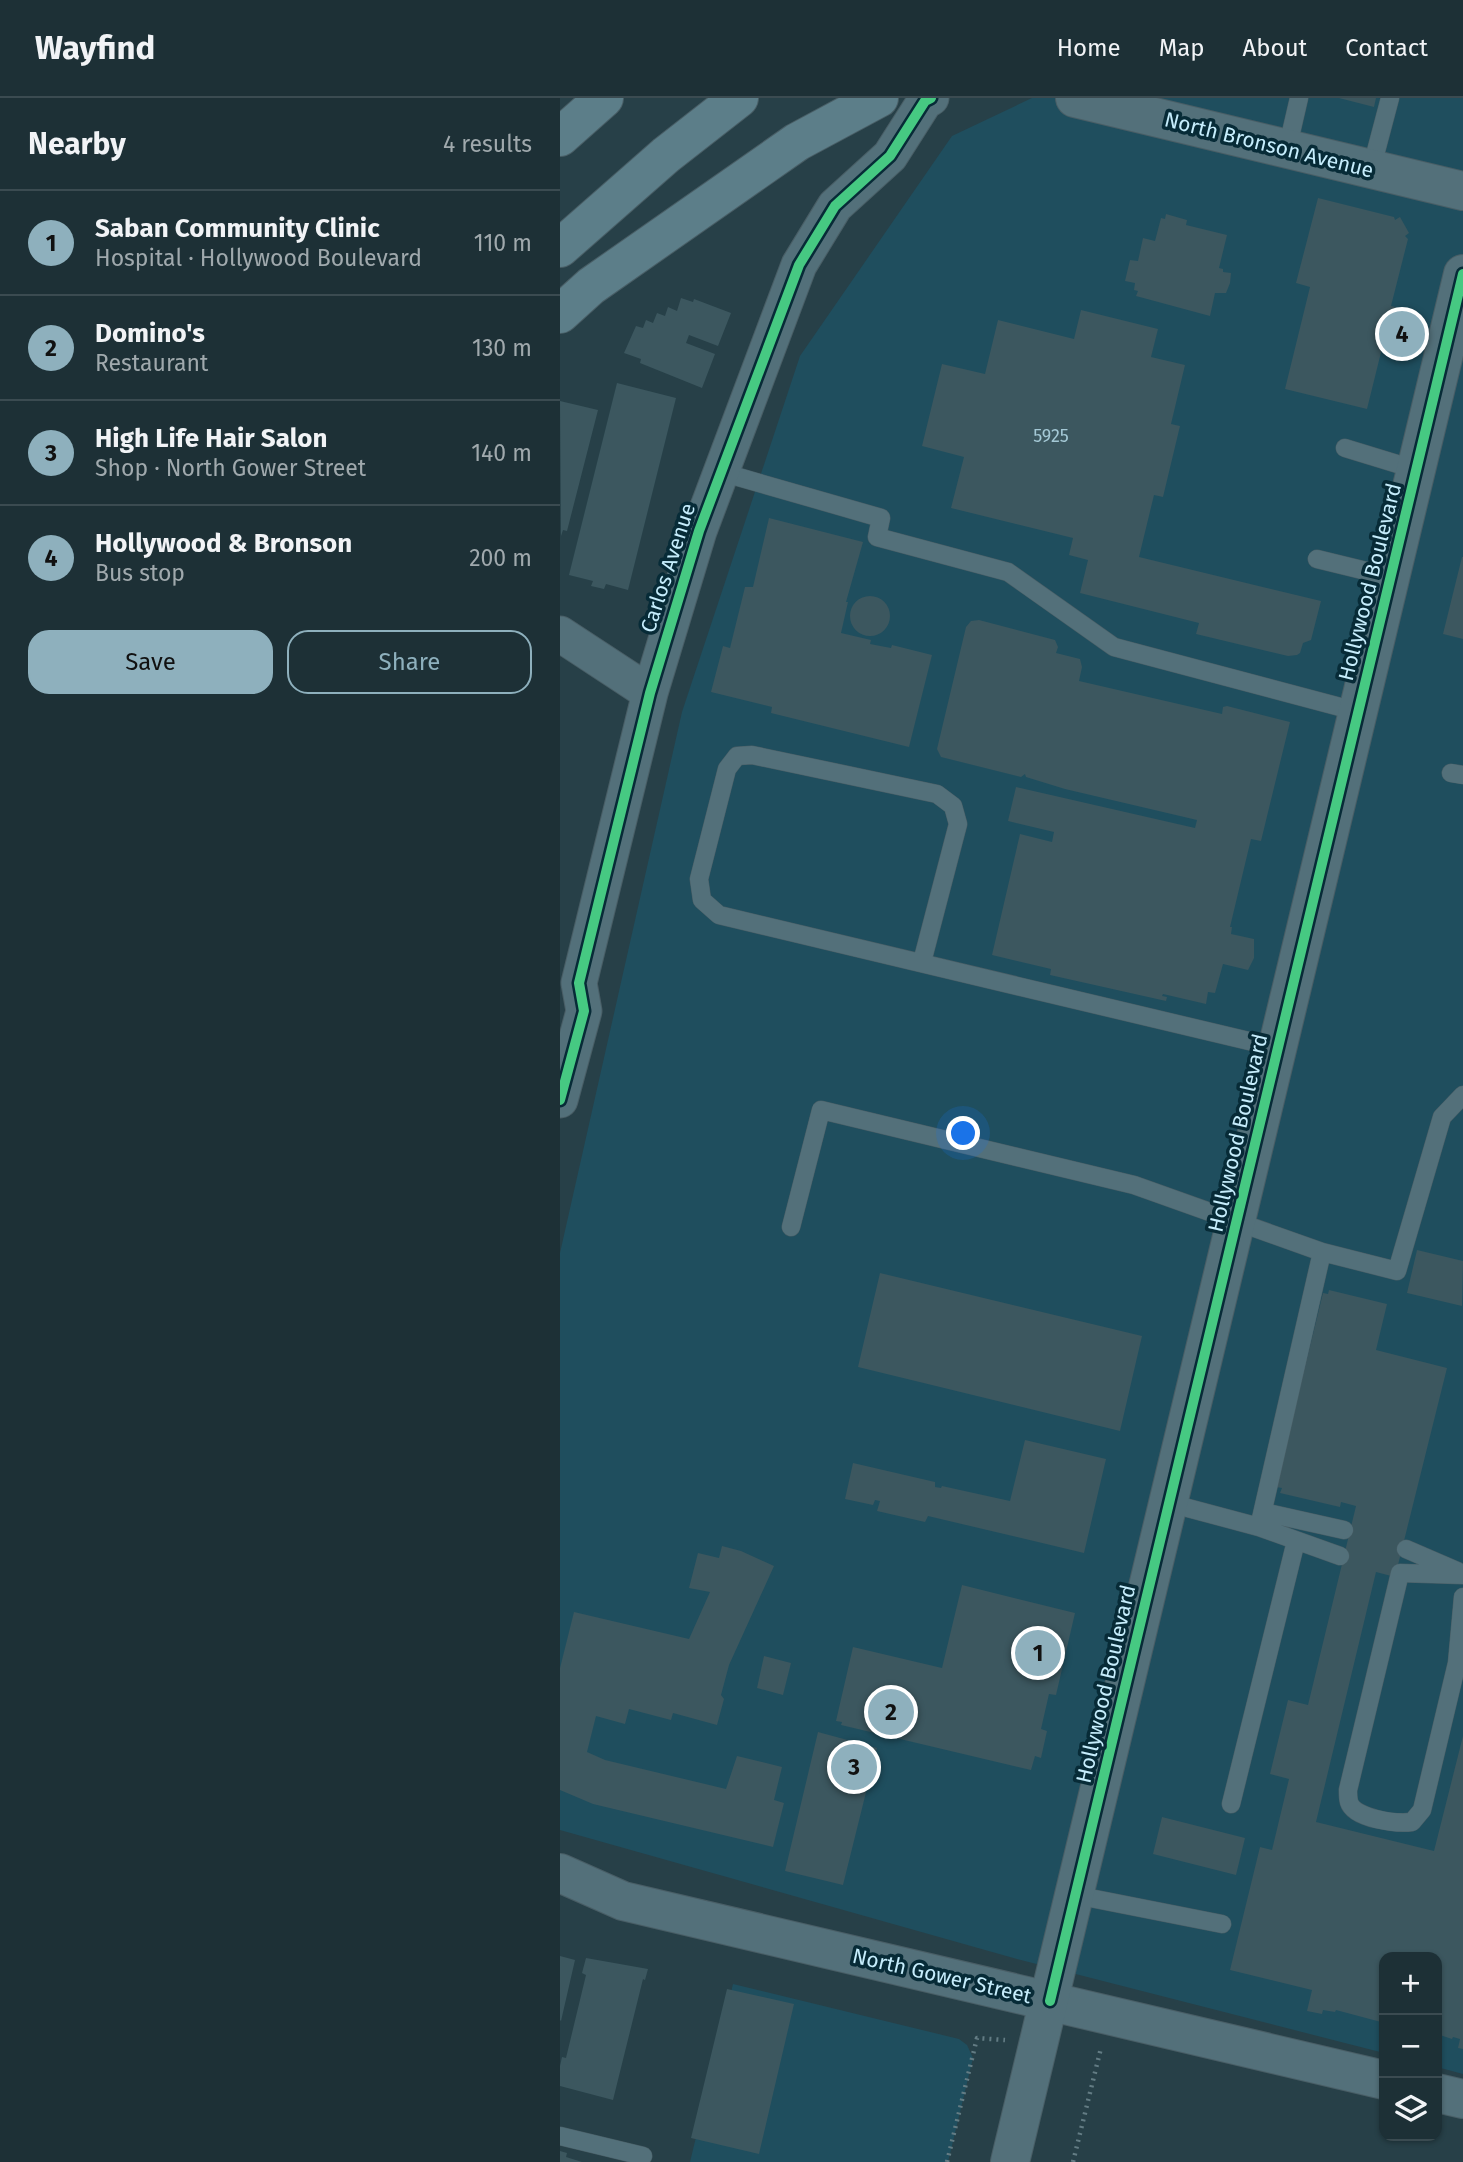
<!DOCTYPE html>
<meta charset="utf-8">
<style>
:root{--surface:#1d3036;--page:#25383e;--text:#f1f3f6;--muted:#a0a9ad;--line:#3b4b51;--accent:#8eb0bd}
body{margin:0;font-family:"Fira Sans",sans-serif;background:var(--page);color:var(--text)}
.controls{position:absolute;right:21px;bottom:21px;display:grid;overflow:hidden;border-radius:14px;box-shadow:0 2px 5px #0004}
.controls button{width:63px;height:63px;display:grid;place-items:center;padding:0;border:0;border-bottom:2px solid var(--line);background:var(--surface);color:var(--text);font:35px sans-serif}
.you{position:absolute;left:404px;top:1036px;width:24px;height:24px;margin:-18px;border:5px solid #fff;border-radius:50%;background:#1a73e8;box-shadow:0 0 0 10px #1a73e833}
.badge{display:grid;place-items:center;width:46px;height:46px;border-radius:50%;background:var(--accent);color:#111;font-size:23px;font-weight:700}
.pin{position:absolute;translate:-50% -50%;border:4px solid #fff;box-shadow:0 2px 7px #0006}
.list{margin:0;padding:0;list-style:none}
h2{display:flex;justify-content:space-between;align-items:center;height:91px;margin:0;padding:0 28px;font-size:30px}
h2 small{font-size:23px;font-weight:400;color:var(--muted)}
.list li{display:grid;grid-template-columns:46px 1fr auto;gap:21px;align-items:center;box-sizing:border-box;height:105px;padding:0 28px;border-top:2px solid var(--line)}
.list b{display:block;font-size:26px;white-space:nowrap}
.list p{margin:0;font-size:23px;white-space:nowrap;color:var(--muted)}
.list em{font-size:23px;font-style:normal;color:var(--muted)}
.actions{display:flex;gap:14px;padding:21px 28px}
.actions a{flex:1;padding:16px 0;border:2px solid var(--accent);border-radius:21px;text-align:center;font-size:24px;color:var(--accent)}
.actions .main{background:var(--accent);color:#111}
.icon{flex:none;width:38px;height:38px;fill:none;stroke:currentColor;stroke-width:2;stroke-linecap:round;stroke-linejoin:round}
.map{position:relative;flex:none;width:903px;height:2064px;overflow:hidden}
header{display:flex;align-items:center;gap:42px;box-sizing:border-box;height:98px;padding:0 35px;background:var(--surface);border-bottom:2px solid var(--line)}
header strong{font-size:33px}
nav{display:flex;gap:38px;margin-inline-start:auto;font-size:24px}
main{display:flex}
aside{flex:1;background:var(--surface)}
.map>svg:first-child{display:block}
.built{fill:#1f4e5e}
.building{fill:#3c575f}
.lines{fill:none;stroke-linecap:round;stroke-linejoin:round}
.service-casing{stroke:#495e66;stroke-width:19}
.minor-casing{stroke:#495e66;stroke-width:37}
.tertiary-casing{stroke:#495e66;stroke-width:40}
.secondary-casing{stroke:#495e66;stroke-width:40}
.motorway-casing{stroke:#495e66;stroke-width:40}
.path{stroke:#637c84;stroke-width:4.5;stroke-dasharray:2 5;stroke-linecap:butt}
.service{stroke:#53707a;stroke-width:18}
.minor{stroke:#53707a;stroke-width:35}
.tertiary{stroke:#53707a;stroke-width:38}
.secondary{stroke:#53707a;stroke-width:38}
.motorway{stroke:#5c7e89;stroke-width:38}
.cycleway-casing{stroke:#072b37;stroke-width:15}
.cycleway{stroke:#46c982;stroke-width:10}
.labels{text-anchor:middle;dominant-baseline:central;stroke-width:7;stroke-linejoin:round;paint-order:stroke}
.number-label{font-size:18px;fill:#a4c8d5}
.street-label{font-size:21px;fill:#c6edfc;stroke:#072b37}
</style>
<header>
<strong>Wayfind</strong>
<nav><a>Home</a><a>Map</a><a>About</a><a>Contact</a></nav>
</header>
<main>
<aside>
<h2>Nearby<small>4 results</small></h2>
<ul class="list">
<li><span class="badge">1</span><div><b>Saban Community Clinic</b><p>Hospital · Hollywood Boulevard</p></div><em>110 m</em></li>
<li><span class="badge">2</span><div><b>Domino's</b><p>Restaurant</p></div><em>130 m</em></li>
<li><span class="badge">3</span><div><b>High Life Hair Salon</b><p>Shop · North Gower Street</p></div><em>140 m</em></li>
<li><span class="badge">4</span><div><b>Hollywood &amp; Bronson</b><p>Bus stop</p></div><em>200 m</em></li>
</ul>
<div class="actions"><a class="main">Save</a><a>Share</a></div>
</aside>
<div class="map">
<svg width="903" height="2064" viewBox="0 0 903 2064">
<rect width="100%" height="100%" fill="#274048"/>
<path class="built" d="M472,0H903V1976L877,1969V1859H824V1955L457,1861L0,1732V1155L122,614L240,258L392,38Z
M173,1886L399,1941L407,1947L413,1960L388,2064H130Z"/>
<path class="building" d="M779,0H816L814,9Z
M758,100L834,119L835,122L840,119L849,135L845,138L848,141L831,208L836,209L832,227L828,226L807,311L725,291L750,189L736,185Z
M606,116L627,122L626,127L667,137L659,170L663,171V174L671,175L670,185L666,195H655L650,218L576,198L578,193L574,192L575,185L565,183L570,162L578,163L583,140L595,143L601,120L605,121Z
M121,200L133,204L134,201L171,215L158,248L129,237L126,245L155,256L142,290L80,265L81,261L64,255L76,228L83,230L86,222L93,225L97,215L105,218L108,209L117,213Z
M521,212L598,231L591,259L625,267L611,326L620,328L603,399L594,397L579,459L761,503L751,542L743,545L740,555L737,557L728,558L636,536L639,525L520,495L528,462L509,457L513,440L391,410L404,359L362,348L382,266L425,276L438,222L514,241Z
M57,285L116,300L68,492L46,486L44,491L31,488L33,483L9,477Z
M0,303L38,312L7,433L3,432L1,438Z
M209,420L303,444L286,504H288L281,535L311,542L310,546L331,550L332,547L372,557L349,649L211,615L212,609L151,594L163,548L170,550L185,489H193Z
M902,459H903V541L883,536Z
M290 518a20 20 0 1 1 40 0a20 20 0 1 1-40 0Z
M419,522L495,542L498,549L496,555L520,561L522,569L519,583L662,616L663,609L667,608L730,624L701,743L691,741L670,829H672L671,836L694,841V860L688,872L663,866L655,895L648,894L646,906L603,896L602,898L607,899L606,903L490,877L491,871L432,857L460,736L492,744L494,734L448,723L456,689L635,730L637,722L505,691L466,679L465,676L461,679L381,659L377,651L406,529L411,523Z
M857,1152L903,1163L902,1208L847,1195Z
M320,1175L582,1238L560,1333L298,1269Z
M769,1192L827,1206L816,1252L887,1270L835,1479L816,1474L756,1724L874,1753L903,1638V1951L898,1950L900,1941L893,1939L892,1941L877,1936V1859H824V1923L821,1924L776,1912L775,1914L763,1912L762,1916L747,1913L752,1892L670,1872L700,1749L712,1752L729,1681L710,1676L728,1602L748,1607L796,1408L781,1404L780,1409L720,1395L722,1390L716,1389L763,1195L768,1196Z
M465,1342L546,1361L524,1455L368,1418L365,1424L317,1413L320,1403L315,1402L313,1407L285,1401L293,1365L375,1384V1389L381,1390L382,1388L450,1403Z
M162,1448L181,1453L214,1468L169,1567L161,1597L164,1601L157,1627L113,1615L111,1622L69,1611L65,1626L36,1618L27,1654L45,1662L166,1691L177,1658L222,1669L214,1702L224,1705L213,1749L33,1706L0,1692V1570L14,1514L129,1541L150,1494L129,1490L138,1455L159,1460Z
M402,1487L515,1515L496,1597L489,1596L481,1631L487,1633L481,1660L475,1658L471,1672L281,1627L282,1624L276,1623L293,1549L382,1570Z
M204,1558L231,1565L223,1597L197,1590Z
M258,1634L317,1650L283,1787L225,1773Z
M602,1719L685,1740L676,1777L593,1756Z
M0,1858L15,1862L1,1923L0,1922Z
M26,1860L88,1871L85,1882L83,1881L53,2002L0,1988V1968L2,1959L6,1960L26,1877L22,1875Z
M167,1891L234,1906L199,2056L131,2040Z
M0,2053L7,2055L6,2059L22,2064H0Z"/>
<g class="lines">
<g class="service-casing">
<path id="service" d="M727,52L739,0
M811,72L830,0
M785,350L857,372
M161,374L321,420L317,439L448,474L554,549L799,614
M757,461L831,479
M891,675L903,677
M362,864L398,726L393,708L377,696L192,657L177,658L167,671L139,781L142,802L159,817L718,950
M231,1129L261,1012L574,1087L762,1154L699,1429L609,1405
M762,1154L837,1173L882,1019L903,997
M703,1414L784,1432
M699,1429L780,1458
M846,1451L897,1473
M903,1477L840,1475L788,1692C788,1696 788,1700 789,1704C794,1721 837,1726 852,1724L862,1712L897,1565L903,1499
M671,1706L736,1443
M515,1797L662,1826
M0,2038L83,2058"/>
</g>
<g class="minor-casing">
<path id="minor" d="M0,536L90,595
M0,1002L24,913L19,885L40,799L90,595L139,433L239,167L275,108L330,58L365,3L371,0"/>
</g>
<g class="tertiary-casing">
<path id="tertiary" d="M515,0L903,93
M0,1775L63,1803L824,1982
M877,1995L903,2001"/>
</g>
<g class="secondary-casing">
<path id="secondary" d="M450,2064L903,176"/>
</g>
<g class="motorway-casing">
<path id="motorway" d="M0,39L44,0
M0,150L106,57L179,0
M0,216L31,188L237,44L319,0"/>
</g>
<path class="path" d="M387,2064L417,1940L445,1942
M513,2064L541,1950"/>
<use href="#service" class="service"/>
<use href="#minor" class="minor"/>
<use href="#tertiary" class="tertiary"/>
<use href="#secondary" class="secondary"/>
<use href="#motorway" class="motorway"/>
<g class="cycleway-casing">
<path id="cycleway" d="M0,1002L24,913L19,885L40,799L90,595L139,433L239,167L275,108L330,58L365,3L371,0
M490,1903L903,176"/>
</g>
<use href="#cycleway" class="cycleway"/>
</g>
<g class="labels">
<g class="number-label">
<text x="491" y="338">5925</text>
</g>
<g class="street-label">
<text transform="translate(709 47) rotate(14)">North Bronson Avenue</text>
<text transform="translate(108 470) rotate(-72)">Carlos Avenue</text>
<text transform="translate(810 484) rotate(-76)">Hollywood Boulevard</text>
<text transform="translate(678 1035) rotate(-77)">Hollywood Boulevard</text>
<text transform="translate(546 1586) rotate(-77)">Hollywood Boulevard</text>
<text transform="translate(382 1878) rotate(13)">North Gower Street</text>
</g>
</g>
</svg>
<div class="controls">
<button>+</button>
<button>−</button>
<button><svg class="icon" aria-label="layers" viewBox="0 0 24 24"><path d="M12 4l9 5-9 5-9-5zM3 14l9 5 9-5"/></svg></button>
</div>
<div class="you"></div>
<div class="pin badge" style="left:478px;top:1555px">1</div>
<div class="pin badge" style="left:331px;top:1614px">2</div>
<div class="pin badge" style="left:294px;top:1669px">3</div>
<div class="pin badge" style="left:842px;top:236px">4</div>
</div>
</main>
